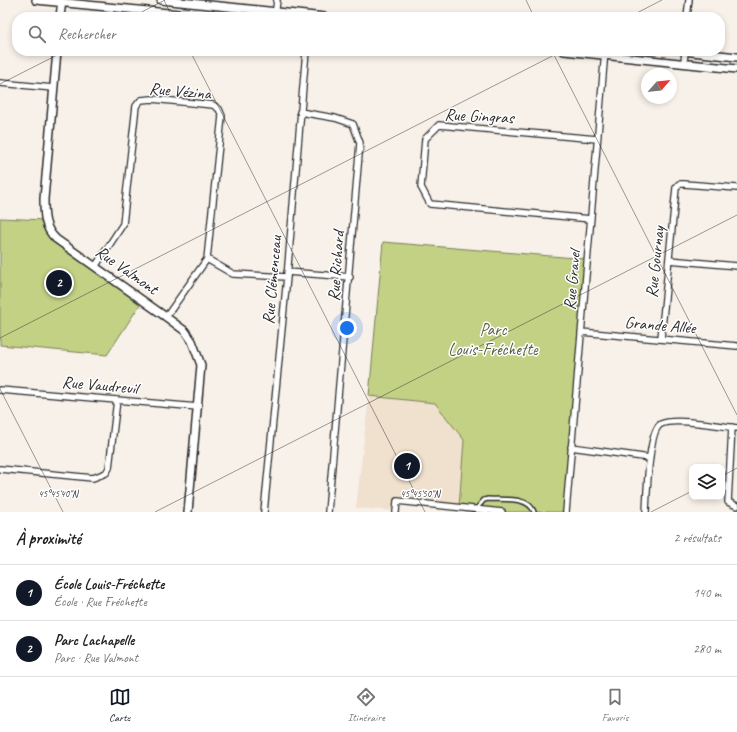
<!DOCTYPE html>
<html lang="fr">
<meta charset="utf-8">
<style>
:root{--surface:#fff;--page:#f6f6f6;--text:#222;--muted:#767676;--line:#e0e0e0;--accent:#111827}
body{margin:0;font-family:Caveat,sans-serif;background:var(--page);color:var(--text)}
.controls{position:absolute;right:12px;bottom:12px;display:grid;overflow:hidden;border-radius:8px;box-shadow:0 2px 6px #0003}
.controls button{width:36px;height:36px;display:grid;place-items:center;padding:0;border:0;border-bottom:1px solid var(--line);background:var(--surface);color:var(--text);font:20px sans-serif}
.compass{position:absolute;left:641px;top:68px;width:36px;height:36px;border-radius:50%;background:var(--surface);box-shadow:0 2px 6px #0003;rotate:63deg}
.you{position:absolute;left:347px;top:328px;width:14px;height:14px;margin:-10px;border:3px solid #fff;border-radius:50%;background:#1a73e8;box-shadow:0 0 0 6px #1a73e833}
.badge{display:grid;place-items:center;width:26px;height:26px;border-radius:50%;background:var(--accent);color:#fff;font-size:13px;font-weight:700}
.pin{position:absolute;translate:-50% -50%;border:2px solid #fff;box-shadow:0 1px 4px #0006}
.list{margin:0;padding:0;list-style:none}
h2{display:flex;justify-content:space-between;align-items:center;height:52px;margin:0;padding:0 16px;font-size:17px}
h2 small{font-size:13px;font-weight:400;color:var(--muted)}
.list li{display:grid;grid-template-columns:26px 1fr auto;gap:12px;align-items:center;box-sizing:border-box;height:56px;padding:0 16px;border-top:1px solid var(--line)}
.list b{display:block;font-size:15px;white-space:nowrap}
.list p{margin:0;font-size:13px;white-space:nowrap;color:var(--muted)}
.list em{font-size:13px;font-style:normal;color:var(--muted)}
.icon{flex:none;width:22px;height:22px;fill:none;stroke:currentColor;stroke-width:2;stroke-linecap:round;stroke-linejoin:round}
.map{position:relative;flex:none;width:737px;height:512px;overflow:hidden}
.search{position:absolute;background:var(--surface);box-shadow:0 2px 6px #0003;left:12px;right:12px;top:12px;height:44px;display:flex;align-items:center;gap:10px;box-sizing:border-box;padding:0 14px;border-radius:16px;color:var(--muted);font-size:15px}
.sheet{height:164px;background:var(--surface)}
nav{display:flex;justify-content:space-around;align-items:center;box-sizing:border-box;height:56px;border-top:1px solid var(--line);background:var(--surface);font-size:11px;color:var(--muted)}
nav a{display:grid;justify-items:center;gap:2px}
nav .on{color:var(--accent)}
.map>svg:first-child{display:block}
.built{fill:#f0e0ce}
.green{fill:#c3d185;stroke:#777e58}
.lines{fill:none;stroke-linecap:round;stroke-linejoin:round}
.service-casing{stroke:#2b2b2b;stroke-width:6}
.minor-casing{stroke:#2b2b2b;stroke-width:8}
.tertiary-casing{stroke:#2b2b2b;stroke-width:10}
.service{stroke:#fff;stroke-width:3}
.minor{stroke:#fff;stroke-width:5.5}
.tertiary{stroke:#fff;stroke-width:7}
.ticks{fill:none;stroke:#2b2b2b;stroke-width:1;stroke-opacity:0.45}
.labels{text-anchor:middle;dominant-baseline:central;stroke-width:3;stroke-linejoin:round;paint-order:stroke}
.street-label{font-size:17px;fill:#2b2b2b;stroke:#fff}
.park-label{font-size:17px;fill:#595d46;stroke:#fff}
.ticks-label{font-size:10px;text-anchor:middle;fill:#2b2b2b;stroke:#fff;stroke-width:3;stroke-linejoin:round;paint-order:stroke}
</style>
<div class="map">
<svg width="737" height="512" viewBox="0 0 737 512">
<rect width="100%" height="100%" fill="#f8f1e9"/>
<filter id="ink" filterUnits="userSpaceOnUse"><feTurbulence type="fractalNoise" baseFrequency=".025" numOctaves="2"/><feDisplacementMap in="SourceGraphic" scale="8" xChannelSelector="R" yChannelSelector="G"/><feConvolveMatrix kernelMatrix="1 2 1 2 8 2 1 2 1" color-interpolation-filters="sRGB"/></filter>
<g filter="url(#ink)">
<path class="built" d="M369,396L435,403L464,440L459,508L397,502L396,511L356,508Z"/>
<path class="green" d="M0,218L45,220L51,234L143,300L107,355L0,345Z
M383,242L587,259L566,512H499L459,508L464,440L435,403L369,396Z"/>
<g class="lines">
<g class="service-casing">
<path id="service" d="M476,509L484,500L488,499C502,500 529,496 534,512"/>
</g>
<g class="minor-casing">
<path id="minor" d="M275,17L277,0
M687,17L689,0
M684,62L685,51
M0,83L53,88
M300,112L335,118L353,124L360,143L328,512
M591,219L430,204L421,187L425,139L439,125L597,139
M207,259L233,274L287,277
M669,260L737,266
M95,267L123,224L136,106L141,100L152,99L213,105L219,109L222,116L207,259L166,317
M287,272L350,277
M581,332L737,346
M661,338L676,188L679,184H684L737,188
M0,390L198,407
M732,427L728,502L737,506
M571,447L650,458
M0,469L93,478L106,473L109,468L117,400
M264,512L287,277L306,51
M396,512L397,501L502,512
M566,512L605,51
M646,512C647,496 648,430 661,424C674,417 721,426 737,428"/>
</g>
<g class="tertiary-casing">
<path id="tertiary" d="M36,0L209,17
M161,0L325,17
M60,17L62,0
M57,51L44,199C44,214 44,228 56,239L166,317L185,331L192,341L201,365L188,512
M564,51L737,69
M683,51L737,57"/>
</g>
<use href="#service" class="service"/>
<use href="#minor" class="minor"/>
<use href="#tertiary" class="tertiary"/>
</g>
</g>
<path class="ticks" d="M164,0L172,17M526,0L534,17M132,17L165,0M629,17L662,0M190,51L425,512M552,51L737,415M0,84L65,51M0,338L562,51M0,389L63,512M722,476L737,468M155,512L737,215M651,512L692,491"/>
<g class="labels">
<g class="street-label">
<text transform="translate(180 91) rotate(5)">Rue Vézina</text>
<text transform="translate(479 116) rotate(3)">Rue Gingras</text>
<text transform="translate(655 262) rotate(-84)">Rue Gournay</text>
<text transform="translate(336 266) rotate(-86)">Rue Richard</text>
<text transform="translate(127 270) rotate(35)">Rue Valmont</text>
<text transform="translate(272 280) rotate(-85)">Rue Clémenceau</text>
<text transform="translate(572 280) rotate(-85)">Rue Gravel</text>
<text transform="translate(660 325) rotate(5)">Grande Allée</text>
<text transform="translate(100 385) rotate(5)">Rue Vaudreuil</text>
</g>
<g class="park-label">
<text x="493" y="329">Parc<tspan x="493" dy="20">Louis-Fréchette</tspan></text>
</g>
</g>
<g class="ticks-label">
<text x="58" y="497">45°45'40"N</text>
<text x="420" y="497">45°45'50"N</text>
</g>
</svg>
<div class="controls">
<button><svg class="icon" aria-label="layers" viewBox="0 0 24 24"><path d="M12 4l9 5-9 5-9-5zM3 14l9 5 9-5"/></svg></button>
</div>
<svg class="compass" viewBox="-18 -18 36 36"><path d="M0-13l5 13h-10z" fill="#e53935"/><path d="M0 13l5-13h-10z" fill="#767676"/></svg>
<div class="you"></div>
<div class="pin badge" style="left:407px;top:466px">1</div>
<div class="pin badge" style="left:59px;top:283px">2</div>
<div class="search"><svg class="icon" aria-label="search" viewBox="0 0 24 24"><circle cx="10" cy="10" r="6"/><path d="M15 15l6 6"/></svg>Rechercher</div>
</div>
<section class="sheet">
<h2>À proximité<small>2 résultats</small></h2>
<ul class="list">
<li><span class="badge">1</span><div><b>École Louis-Fréchette</b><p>École · Rue Fréchette</p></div><em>140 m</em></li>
<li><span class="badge">2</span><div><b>Parc Lachapelle</b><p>Parc · Rue Valmont</p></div><em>280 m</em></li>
</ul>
</section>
<nav>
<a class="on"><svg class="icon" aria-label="map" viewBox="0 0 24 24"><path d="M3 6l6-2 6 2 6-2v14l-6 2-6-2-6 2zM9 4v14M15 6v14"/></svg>Carte</a>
<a><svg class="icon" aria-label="directions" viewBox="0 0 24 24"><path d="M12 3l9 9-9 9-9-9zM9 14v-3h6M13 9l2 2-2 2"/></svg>Itinéraire</a>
<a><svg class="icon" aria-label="saved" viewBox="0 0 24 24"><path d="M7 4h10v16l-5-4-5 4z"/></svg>Favoris</a>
</nav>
